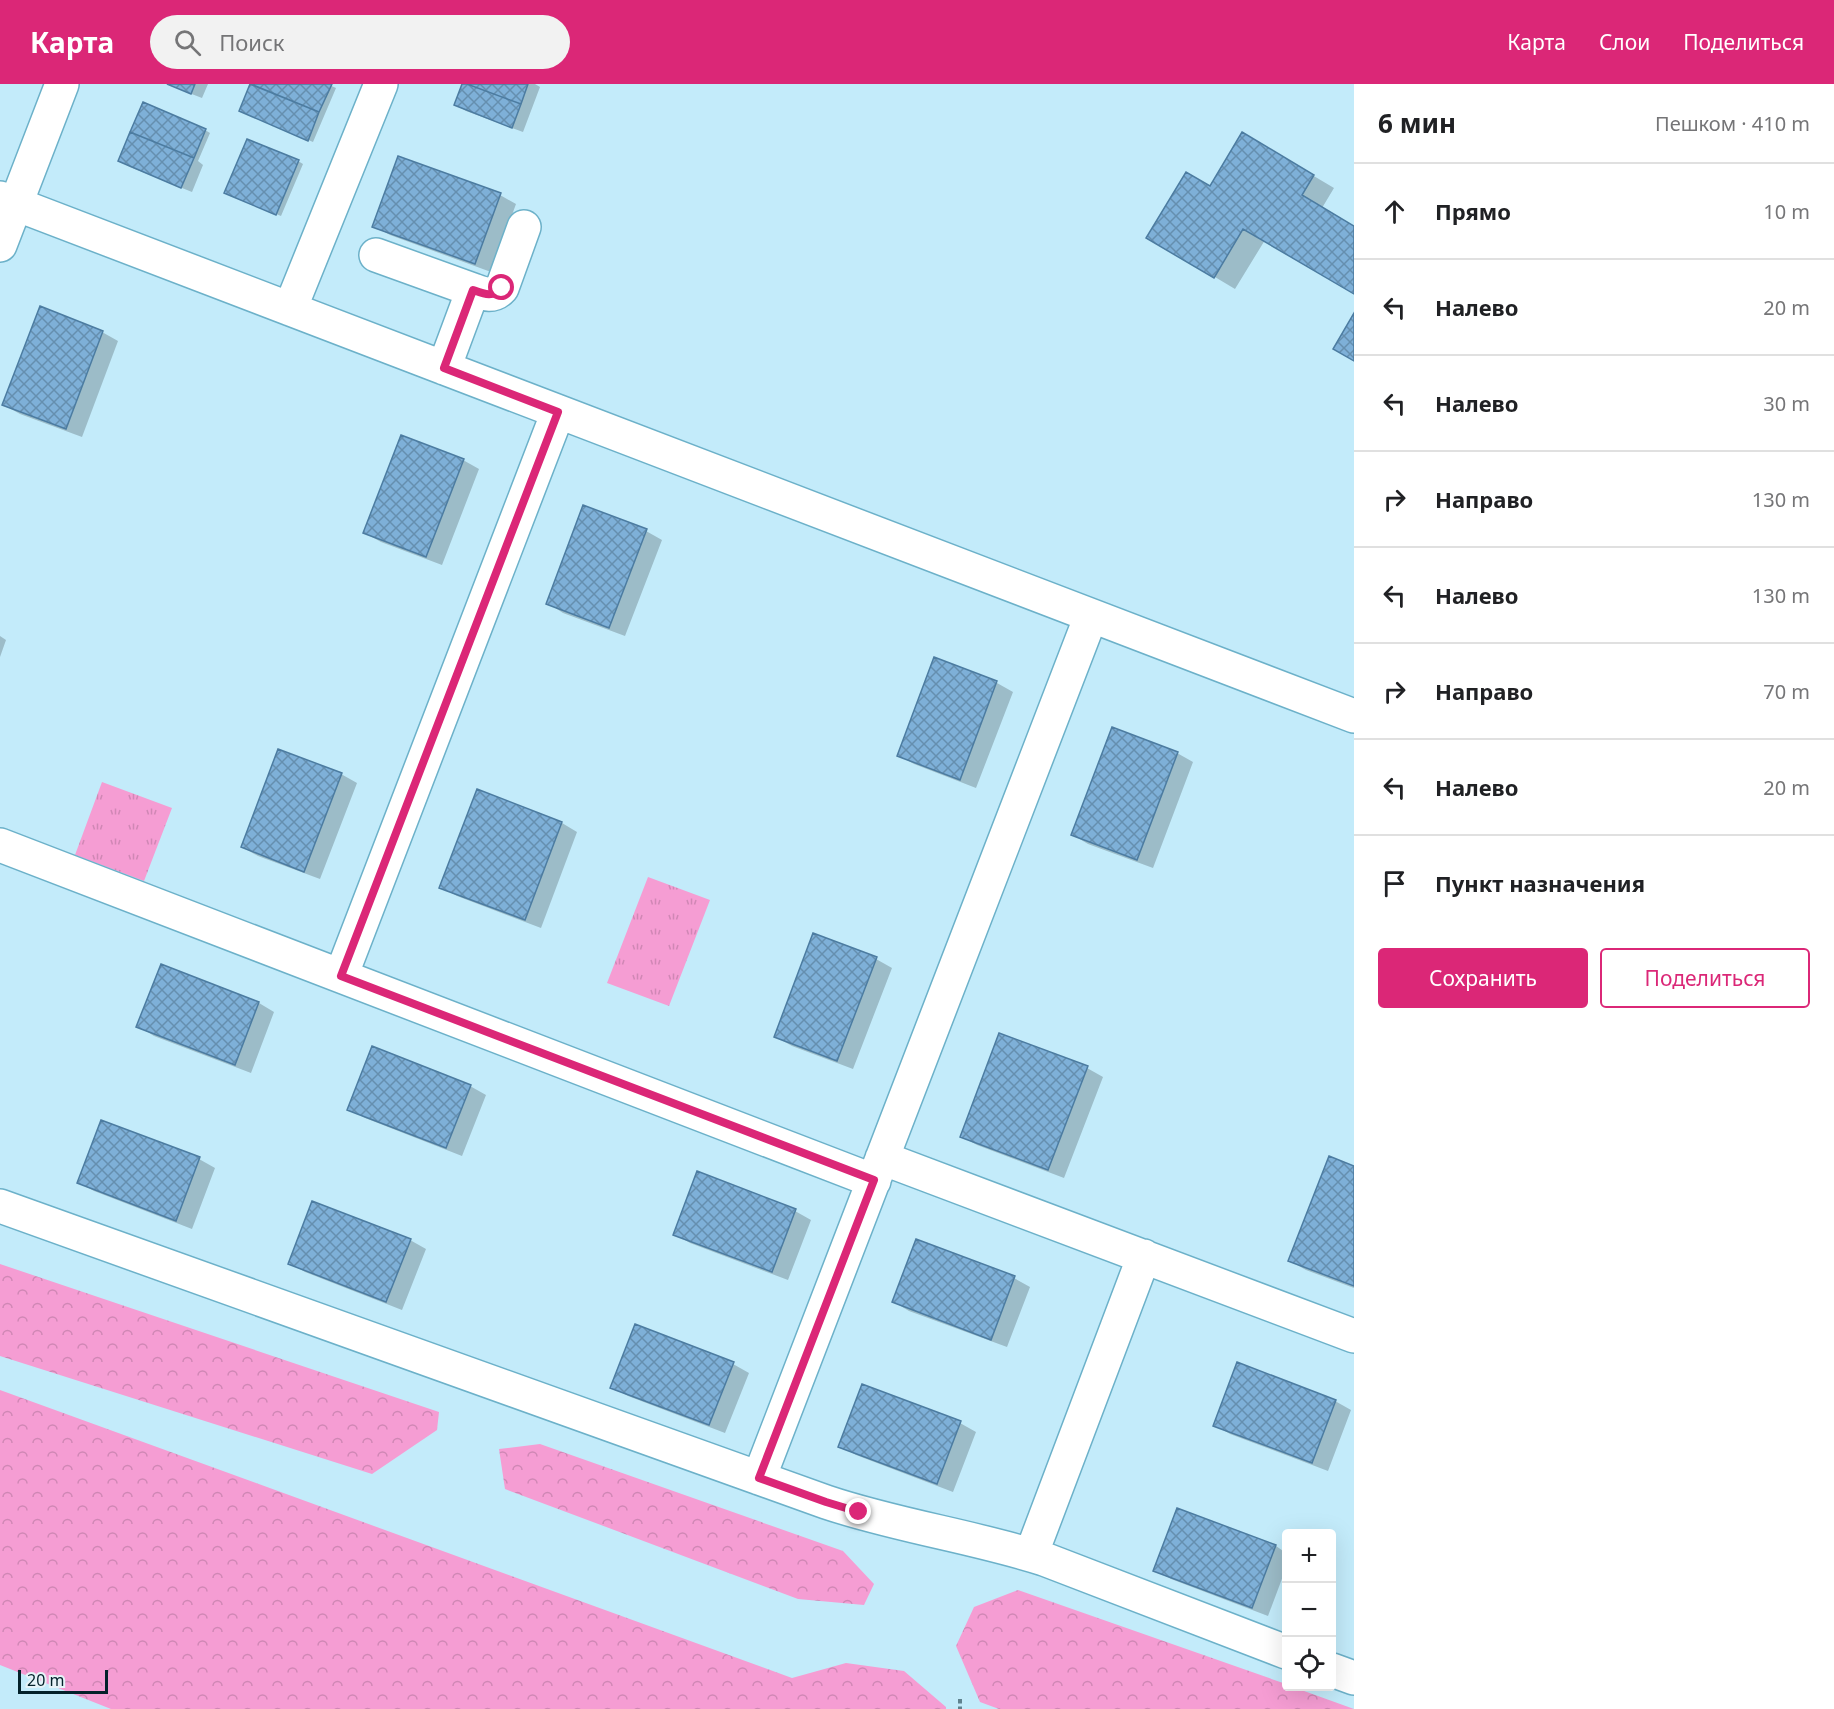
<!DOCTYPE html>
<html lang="ru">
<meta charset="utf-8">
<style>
:root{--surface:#fff;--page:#f2f2f2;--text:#202124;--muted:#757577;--line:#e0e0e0;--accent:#db2777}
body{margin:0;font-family:"Noto Sans",sans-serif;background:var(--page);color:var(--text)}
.controls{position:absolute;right:18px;bottom:18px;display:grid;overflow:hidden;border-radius:6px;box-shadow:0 6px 24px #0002}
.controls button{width:54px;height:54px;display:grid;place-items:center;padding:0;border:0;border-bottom:2px solid var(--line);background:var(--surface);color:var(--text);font:30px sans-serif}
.scale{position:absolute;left:18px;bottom:15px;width:90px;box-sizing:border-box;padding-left:6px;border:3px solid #03212a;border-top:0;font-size:16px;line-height:21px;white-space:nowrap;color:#03212a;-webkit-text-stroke:4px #e6f3f8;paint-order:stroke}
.stop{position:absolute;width:18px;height:18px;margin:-14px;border:4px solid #db2777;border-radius:50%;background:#fff}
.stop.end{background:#db2777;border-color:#fff;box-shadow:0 2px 6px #0008}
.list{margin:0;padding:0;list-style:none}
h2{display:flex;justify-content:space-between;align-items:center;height:78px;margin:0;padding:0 24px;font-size:26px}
h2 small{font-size:20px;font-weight:400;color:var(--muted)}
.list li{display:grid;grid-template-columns:39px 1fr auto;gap:18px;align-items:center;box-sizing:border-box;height:96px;padding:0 24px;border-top:2px solid var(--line)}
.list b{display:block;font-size:22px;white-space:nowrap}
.list em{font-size:20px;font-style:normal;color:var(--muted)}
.actions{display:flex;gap:12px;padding:18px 24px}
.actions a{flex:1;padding:14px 0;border:2px solid var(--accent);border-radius:6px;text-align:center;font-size:21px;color:var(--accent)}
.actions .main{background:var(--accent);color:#fff}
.icon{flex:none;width:33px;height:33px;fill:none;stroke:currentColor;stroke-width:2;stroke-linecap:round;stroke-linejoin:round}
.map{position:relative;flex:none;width:1354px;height:1625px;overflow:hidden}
header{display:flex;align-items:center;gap:36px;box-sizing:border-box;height:84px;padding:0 30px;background:var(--accent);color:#fff}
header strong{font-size:28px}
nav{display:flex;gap:33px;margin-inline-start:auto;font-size:21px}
.search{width:420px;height:54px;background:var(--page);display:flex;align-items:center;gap:15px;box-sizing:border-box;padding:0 21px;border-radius:33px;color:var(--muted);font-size:22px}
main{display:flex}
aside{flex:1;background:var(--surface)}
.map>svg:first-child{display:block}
.forest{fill:url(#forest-crowns)}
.park{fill:url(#park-tufts)}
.shadow{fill:#0003}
.building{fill:url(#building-cross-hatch);stroke:#4c7ca1;stroke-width:1.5}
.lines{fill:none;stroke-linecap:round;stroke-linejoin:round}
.minor-casing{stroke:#6cb1c9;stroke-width:36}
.path{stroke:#5f828e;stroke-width:4;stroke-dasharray:4.5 3;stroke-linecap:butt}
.minor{stroke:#fff;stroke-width:33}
.route{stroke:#db2777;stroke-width:8}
</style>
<header>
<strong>Карта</strong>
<div class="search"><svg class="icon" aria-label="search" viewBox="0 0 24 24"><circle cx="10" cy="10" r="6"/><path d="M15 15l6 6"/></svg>Поиск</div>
<nav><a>Карта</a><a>Слои</a><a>Поделиться</a></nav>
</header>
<main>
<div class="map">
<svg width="1354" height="1625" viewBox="0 0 1354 1625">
<defs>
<pattern id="forest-crowns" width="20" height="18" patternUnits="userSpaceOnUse" patternTransform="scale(1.5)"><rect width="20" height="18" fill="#f59dd3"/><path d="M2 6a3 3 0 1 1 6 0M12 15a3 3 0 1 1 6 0" fill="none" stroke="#d087b5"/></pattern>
<pattern id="park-tufts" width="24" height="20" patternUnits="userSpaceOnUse" patternTransform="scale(1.5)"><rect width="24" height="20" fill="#f59dd3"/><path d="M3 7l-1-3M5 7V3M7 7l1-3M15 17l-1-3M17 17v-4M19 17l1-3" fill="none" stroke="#d087b5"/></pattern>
<pattern id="building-cross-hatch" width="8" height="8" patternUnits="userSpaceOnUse" patternTransform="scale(1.5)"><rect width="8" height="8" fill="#7eb0d8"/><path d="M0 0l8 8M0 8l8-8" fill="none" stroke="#658faf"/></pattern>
</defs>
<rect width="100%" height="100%" fill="#c3ebfa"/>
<path class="forest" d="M0,1180L439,1328L437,1346L372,1390L0,1272Z
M0,1306L792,1594L846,1579L904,1587L946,1623V1625H111L0,1581Z
M540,1360L843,1467L874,1500L864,1521L798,1515L505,1405L499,1365Z
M1018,1506L1286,1600V1602L1293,1603L1354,1625H999L980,1618L956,1562L974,1523Z"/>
<path class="park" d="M102,698L172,724L144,797L75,771Z
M648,793L710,816L669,922L607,899Z"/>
<path class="shadow" d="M166,0H208L202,14Z
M252,0H327L336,4L313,58L240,27Z
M463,0H535L540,3L523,48L466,27L456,21Z
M205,46L210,49L198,77L203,81L192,108L130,83L120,77Z
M1243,50L1334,104L1322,124L1354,143V209L1265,156L1235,205L1148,153L1210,104Z
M298,77L303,80L281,132L231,111Z
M500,111L516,120L491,188L390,151L374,142Z
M102,248L118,257L82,353L20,330L4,321Z
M463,376L479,385L442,481L381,458L365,449Z
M646,447L662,456L625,552L563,529L548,519Z
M0,552L6,556L0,573Z
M935,575L997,599L1013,608L976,704L914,680L898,671Z
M1177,669L1193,678L1153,784L1088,760L1073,751Z
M341,690L357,699L320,795L258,772L242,763Z
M478,707L562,739L577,748L541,844L457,812L441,803Z
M876,875L892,884L853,985L792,962L776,953Z
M162,882L259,919L274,928L251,989L154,952L138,942Z
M1087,984L1103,993L1064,1094L977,1061L961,1052Z
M470,1002L486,1011L462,1072L365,1034L349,1025Z
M1330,1074L1354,1083V1204L1306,1186L1290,1177Z
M199,1075L215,1084L192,1145L94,1107L78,1098Z
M795,1127L811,1136L788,1196L690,1159L675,1150Z
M410,1156L426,1165L402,1226L305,1188L290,1179Z
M1014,1194L1030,1203L1007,1263L909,1227L894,1218Z
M733,1280L749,1289L725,1349L628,1312L612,1303Z
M863,1302L960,1339L976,1348L953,1408L856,1371L840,1362Z
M1335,1317L1351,1326L1328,1387L1230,1350L1215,1341Z
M1178,1426L1276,1462L1286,1469V1484L1268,1532L1171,1495L1155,1486Z"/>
<path class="building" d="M167,0H195L191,10Z
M250,0L319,28L308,57L239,27Z
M251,0H332L319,28Z
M462,0H467L521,20L512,44L454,21Z
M467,0H528L521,20Z
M143,18L206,45L194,74L130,48Z
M130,48L194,74L181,104L118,77Z
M1242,48L1314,91L1302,111L1354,142V210L1243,145L1214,194L1146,154L1186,88L1210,102Z
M247,55L299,76L276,131L224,109Z
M398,72L501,109L475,180L372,143Z
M40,222L103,247L66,345L2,321Z
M1354,229V277L1333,265Z
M401,351L464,375L426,473L363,449Z
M583,421L647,445L609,544L546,520Z
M934,573L997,597L960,696L897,672Z
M1112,643L1178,668L1137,776L1071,751Z
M278,665L342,689L304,788L241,763Z
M477,705L562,738L525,836L439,804Z
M813,849L877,873L837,977L774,953Z
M161,880L259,918L235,981L136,943Z
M999,949L1088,982L1048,1086L960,1053Z
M372,962L471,1001L446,1064L347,1026Z
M101,1036L200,1073L176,1137L77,1099Z
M1329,1072L1354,1082V1202L1288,1177Z
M697,1087L796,1125L772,1188L673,1151Z
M312,1117L411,1155L386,1218L288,1180Z
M916,1155L1015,1192L991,1256L892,1218Z
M635,1240L734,1278L709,1341L610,1304Z
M1237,1278L1336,1316L1312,1379L1213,1342Z
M862,1300L961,1337L937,1400L838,1363Z
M1177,1424L1276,1461L1252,1524L1153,1487Z"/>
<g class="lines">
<g class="minor-casing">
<path id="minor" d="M0,114L1354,632
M0,161L62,0
M376,171L473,206L444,284
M473,206C484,210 493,214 502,204L524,143
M290,225L381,0
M0,761L874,1097
M341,892L558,328
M882,1074L1354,1252
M0,1122L826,1418C897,1442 972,1452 1044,1475L1286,1568
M759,1394L1091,532
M1031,1471L1144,1172
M1332,1586L1354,1594"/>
</g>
<path class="path" d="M960,1615V1625"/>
<use href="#minor" class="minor"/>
</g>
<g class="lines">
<path class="route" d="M502,204C493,214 484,210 473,206L444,284L558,328L341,892L874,1096L759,1394L826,1418L859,1428"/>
</g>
</svg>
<div class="controls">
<button>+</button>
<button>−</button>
<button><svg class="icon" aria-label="locate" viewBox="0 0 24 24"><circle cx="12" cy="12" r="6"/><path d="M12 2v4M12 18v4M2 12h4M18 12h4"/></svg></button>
</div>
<div class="scale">20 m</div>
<div class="stop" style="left:502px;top:204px"></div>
<div class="stop end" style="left:859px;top:1428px"></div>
</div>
<aside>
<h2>6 мин<small>Пешком · 410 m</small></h2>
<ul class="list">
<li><svg class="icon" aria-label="ahead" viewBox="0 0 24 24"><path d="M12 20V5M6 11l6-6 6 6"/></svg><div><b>Прямо</b></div><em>10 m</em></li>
<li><svg class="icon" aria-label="left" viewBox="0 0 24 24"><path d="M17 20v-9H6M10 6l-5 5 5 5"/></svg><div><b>Налево</b></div><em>20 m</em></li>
<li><svg class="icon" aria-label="left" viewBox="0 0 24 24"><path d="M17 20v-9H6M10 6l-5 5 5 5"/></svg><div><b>Налево</b></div><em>30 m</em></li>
<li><svg class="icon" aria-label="right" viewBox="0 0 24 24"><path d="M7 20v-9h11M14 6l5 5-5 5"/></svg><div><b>Направо</b></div><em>130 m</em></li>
<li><svg class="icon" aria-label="left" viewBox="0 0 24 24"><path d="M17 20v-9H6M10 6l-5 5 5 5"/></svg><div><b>Налево</b></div><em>130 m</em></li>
<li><svg class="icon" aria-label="right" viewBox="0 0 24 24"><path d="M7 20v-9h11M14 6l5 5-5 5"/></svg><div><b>Направо</b></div><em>70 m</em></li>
<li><svg class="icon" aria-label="left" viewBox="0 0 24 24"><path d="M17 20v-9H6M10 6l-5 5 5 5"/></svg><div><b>Налево</b></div><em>20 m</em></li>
<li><svg class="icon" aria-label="arrive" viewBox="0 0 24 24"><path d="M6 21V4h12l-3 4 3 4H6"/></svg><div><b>Пункт назначения</b></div></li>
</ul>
<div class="actions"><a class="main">Сохранить</a><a>Поделиться</a></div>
</aside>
</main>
